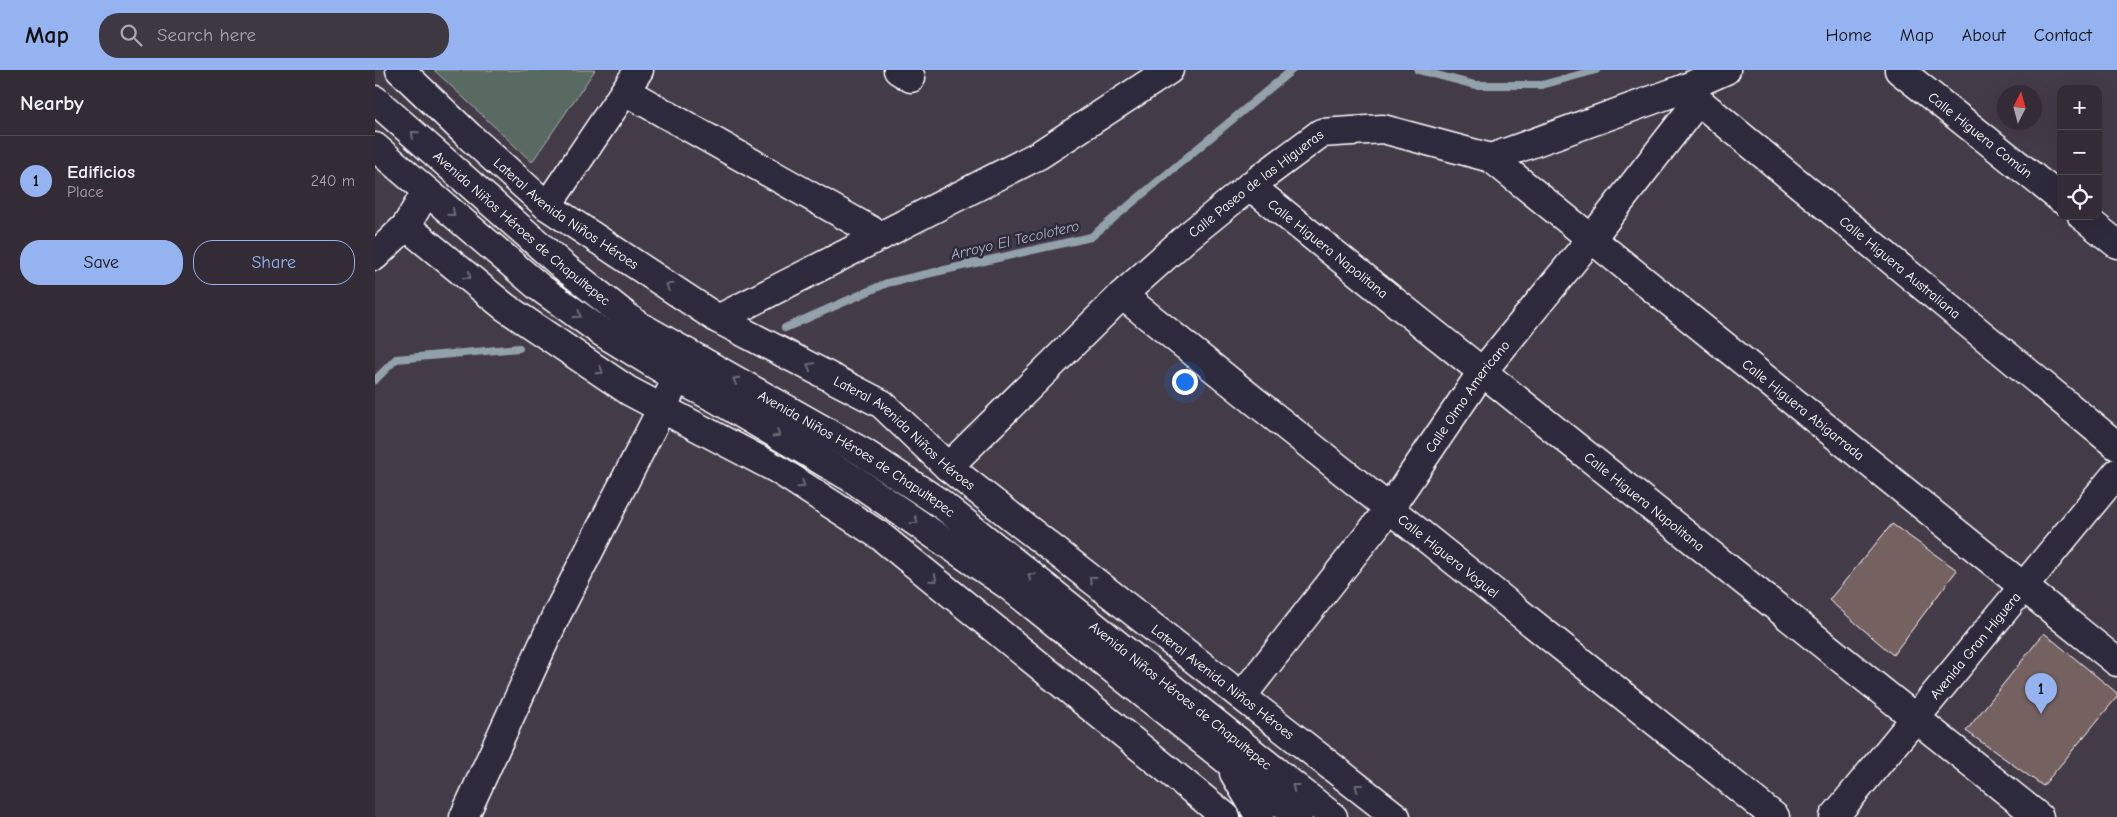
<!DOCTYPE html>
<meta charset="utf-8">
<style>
:root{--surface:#332c36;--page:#3e3842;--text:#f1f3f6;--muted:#a9a7ad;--line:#4e4851;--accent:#95b2f1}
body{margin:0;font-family:"Comic Neue",sans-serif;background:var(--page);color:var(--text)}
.controls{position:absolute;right:15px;top:15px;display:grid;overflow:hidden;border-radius:10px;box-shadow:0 5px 20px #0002}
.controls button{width:45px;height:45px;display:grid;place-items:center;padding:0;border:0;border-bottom:1px solid var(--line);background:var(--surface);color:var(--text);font:25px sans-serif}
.compass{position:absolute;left:1622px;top:15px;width:45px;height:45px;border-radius:50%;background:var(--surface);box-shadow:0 5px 20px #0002;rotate:6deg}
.you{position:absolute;left:809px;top:311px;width:18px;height:18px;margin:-12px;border:4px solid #fff;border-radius:50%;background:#1a73e8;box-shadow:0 0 0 8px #1a73e833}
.badge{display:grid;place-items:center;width:32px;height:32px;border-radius:50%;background:var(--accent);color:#111;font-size:16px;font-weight:700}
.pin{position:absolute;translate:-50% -41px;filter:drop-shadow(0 1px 2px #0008)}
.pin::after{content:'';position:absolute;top:26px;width:18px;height:15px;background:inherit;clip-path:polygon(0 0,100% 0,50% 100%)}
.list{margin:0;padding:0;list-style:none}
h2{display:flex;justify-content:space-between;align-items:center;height:65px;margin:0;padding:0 20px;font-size:21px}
h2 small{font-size:16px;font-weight:400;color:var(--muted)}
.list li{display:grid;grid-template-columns:32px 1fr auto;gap:15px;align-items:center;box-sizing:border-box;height:90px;padding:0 20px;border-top:1px solid var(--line)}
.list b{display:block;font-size:19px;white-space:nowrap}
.list p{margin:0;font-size:16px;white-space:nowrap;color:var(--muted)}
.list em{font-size:16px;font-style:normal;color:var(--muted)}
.actions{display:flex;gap:10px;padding:15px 20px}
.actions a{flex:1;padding:11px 0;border:1px solid var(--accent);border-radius:20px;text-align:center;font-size:18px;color:var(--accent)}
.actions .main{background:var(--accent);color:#111}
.icon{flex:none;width:28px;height:28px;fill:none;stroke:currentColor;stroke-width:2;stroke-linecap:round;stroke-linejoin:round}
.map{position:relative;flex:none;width:1742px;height:747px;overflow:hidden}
header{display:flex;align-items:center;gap:30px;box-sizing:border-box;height:70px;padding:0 25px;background:var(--accent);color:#111}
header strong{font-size:24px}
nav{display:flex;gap:28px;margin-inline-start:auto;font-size:18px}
.search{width:350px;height:45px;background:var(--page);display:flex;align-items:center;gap:12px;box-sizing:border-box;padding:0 18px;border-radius:20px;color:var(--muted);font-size:19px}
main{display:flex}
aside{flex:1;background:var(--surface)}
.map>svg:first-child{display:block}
.green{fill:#596a62;stroke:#acb4b0}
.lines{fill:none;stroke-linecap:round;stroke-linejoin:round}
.stream{stroke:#92a1aa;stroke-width:8}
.building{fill:#756261;stroke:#fff}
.street-casing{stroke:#fff;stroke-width:31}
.secondary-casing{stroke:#fff;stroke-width:31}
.street{stroke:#2f2a3d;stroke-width:28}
.secondary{stroke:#2f2a3d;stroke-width:28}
.oneway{stroke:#6d6a77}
.labels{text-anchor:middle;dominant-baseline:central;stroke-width:5;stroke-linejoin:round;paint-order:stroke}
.street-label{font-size:14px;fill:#fff;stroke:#2f2a3d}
.water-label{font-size:15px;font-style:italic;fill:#adb8c0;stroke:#2f2a3d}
</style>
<header>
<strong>Map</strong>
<div class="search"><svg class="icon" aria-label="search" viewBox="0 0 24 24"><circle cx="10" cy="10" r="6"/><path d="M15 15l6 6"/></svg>Search here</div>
<nav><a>Home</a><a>Map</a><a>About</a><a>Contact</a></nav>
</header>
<main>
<aside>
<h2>Nearby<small></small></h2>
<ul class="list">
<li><span class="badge">1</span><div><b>Edificios</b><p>Place</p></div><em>240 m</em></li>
</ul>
<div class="actions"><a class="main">Save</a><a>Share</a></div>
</aside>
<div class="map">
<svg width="1742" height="747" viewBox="0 0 1742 747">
<rect width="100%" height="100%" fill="#443b48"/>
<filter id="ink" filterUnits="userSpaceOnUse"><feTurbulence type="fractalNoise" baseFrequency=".02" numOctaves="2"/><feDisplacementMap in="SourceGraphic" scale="10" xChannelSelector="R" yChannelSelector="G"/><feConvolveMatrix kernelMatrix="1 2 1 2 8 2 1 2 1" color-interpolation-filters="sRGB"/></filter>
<g filter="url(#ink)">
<path class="green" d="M59,0H220L157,92Z"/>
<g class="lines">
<path class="stream" d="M1043,0L1100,15H1167L1221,0
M410,258L512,213L716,167L917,0
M0,310L21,289L144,278"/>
</g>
<path class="building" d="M1517,454L1582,500L1518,585L1454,530Z
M1669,563L1742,623V627L1668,716L1591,661Z"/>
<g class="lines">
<g class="street-casing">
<g id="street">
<path d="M523,0L536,8"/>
<path id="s1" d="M1524,0L1686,129"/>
<path id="s2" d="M1309,19L1742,376"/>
<path d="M250,21L506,166"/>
<path id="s3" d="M1116,88L1742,592"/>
<path id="s4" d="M875,116L1664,747"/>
<path d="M172,136L264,0"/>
<path d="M1707,146L1742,174"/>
<path d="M0,186L31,156"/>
<path id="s5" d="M747,225L1400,747"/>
<path d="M343,249L664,85L794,0"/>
<path id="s6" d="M573,397L747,225L812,167L875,116L946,63L1008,59L1116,88L1308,19L1351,0"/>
<path id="s7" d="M867,626L1014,439L1107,302L1216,169L1323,31"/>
<path d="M89,747L181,546L313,287"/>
<path id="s8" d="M1459,747L1742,403"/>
</g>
</g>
<g class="secondary-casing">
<g id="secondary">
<path id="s9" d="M25,0L94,66L172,136L343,249L507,334L573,397L1021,747"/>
<path id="s10" d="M0,30L188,196L261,254L489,383L565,433L958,747"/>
<path d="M0,77L164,217L225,261L302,308L340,328L478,409L634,516L923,747"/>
<path d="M51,122L31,156L130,237L254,321L402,399L504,465L851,747"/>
<path d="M859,703L885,747"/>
</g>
</g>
<use href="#street" class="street"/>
<use href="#secondary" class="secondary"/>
</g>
<defs><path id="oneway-chevron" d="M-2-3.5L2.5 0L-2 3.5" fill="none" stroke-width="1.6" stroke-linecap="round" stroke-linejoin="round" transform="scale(1.25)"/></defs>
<g class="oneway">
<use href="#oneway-chevron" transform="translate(39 64) rotate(-139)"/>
<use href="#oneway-chevron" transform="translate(77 143) rotate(40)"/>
<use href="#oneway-chevron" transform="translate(93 206) rotate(39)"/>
<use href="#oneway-chevron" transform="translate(294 216) rotate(-146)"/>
<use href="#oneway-chevron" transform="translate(203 245) rotate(36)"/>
<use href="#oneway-chevron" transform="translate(435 296) rotate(-153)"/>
<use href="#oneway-chevron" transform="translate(225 301) rotate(34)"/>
<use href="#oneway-chevron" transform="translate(361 310) rotate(-150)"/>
<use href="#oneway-chevron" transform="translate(402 364) rotate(30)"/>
<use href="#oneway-chevron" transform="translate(427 415) rotate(33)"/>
<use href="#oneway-chevron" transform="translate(540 451) rotate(34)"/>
<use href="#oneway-chevron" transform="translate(656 506) rotate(-141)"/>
<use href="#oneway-chevron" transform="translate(559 509) rotate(39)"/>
<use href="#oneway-chevron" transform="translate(717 509) rotate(-142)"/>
<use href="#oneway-chevron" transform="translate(920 717) rotate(-142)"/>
<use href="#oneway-chevron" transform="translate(983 717) rotate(-142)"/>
</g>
</g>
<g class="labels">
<g class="street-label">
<text stroke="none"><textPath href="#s1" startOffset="104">Calle Higuera Común</textPath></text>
<text stroke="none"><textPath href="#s6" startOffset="419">Calle Paseo de las Higueras</textPath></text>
<text stroke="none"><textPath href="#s9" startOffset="220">Lateral Avenida Niños Héroes</textPath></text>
<text stroke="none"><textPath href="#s10" startOffset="195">Avenida Niños Héroes de Chapultepec</textPath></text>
<text stroke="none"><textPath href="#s4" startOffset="100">Calle Higuera Napolitana</textPath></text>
<text stroke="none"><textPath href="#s2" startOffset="280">Calle Higuera Australiana</textPath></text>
<text stroke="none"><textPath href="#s7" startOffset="375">Calle Olmo Americano</textPath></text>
<text stroke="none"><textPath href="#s3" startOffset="401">Calle Higuera Abigarrada</textPath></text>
<text stroke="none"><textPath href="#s9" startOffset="625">Lateral Avenida Niños Héroes</textPath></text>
<text stroke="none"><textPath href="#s10" startOffset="600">Avenida Niños Héroes de Chapultepec</textPath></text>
<text stroke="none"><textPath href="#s4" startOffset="505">Calle Higuera Napolitana</textPath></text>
<text stroke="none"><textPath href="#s5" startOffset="418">Calle Higuera Voguel</textPath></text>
<text stroke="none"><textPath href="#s8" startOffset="222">Avenida Gran Higuera</textPath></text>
<text stroke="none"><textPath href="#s9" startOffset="1030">Lateral Avenida Niños Héroes</textPath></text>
<text stroke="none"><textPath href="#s10" startOffset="1005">Avenida Niños Héroes de Chapultepec</textPath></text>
</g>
<g class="water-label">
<text transform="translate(640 170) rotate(-13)">Arroyo El Tecolotero</text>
</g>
</g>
</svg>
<div class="controls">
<button>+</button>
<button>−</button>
<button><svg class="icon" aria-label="locate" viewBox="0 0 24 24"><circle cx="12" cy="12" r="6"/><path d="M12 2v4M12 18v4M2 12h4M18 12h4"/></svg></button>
</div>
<svg class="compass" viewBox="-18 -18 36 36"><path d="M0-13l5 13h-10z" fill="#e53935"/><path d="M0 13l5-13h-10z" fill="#a9a7ad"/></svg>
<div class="you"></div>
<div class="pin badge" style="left:1666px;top:644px">1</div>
</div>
</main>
